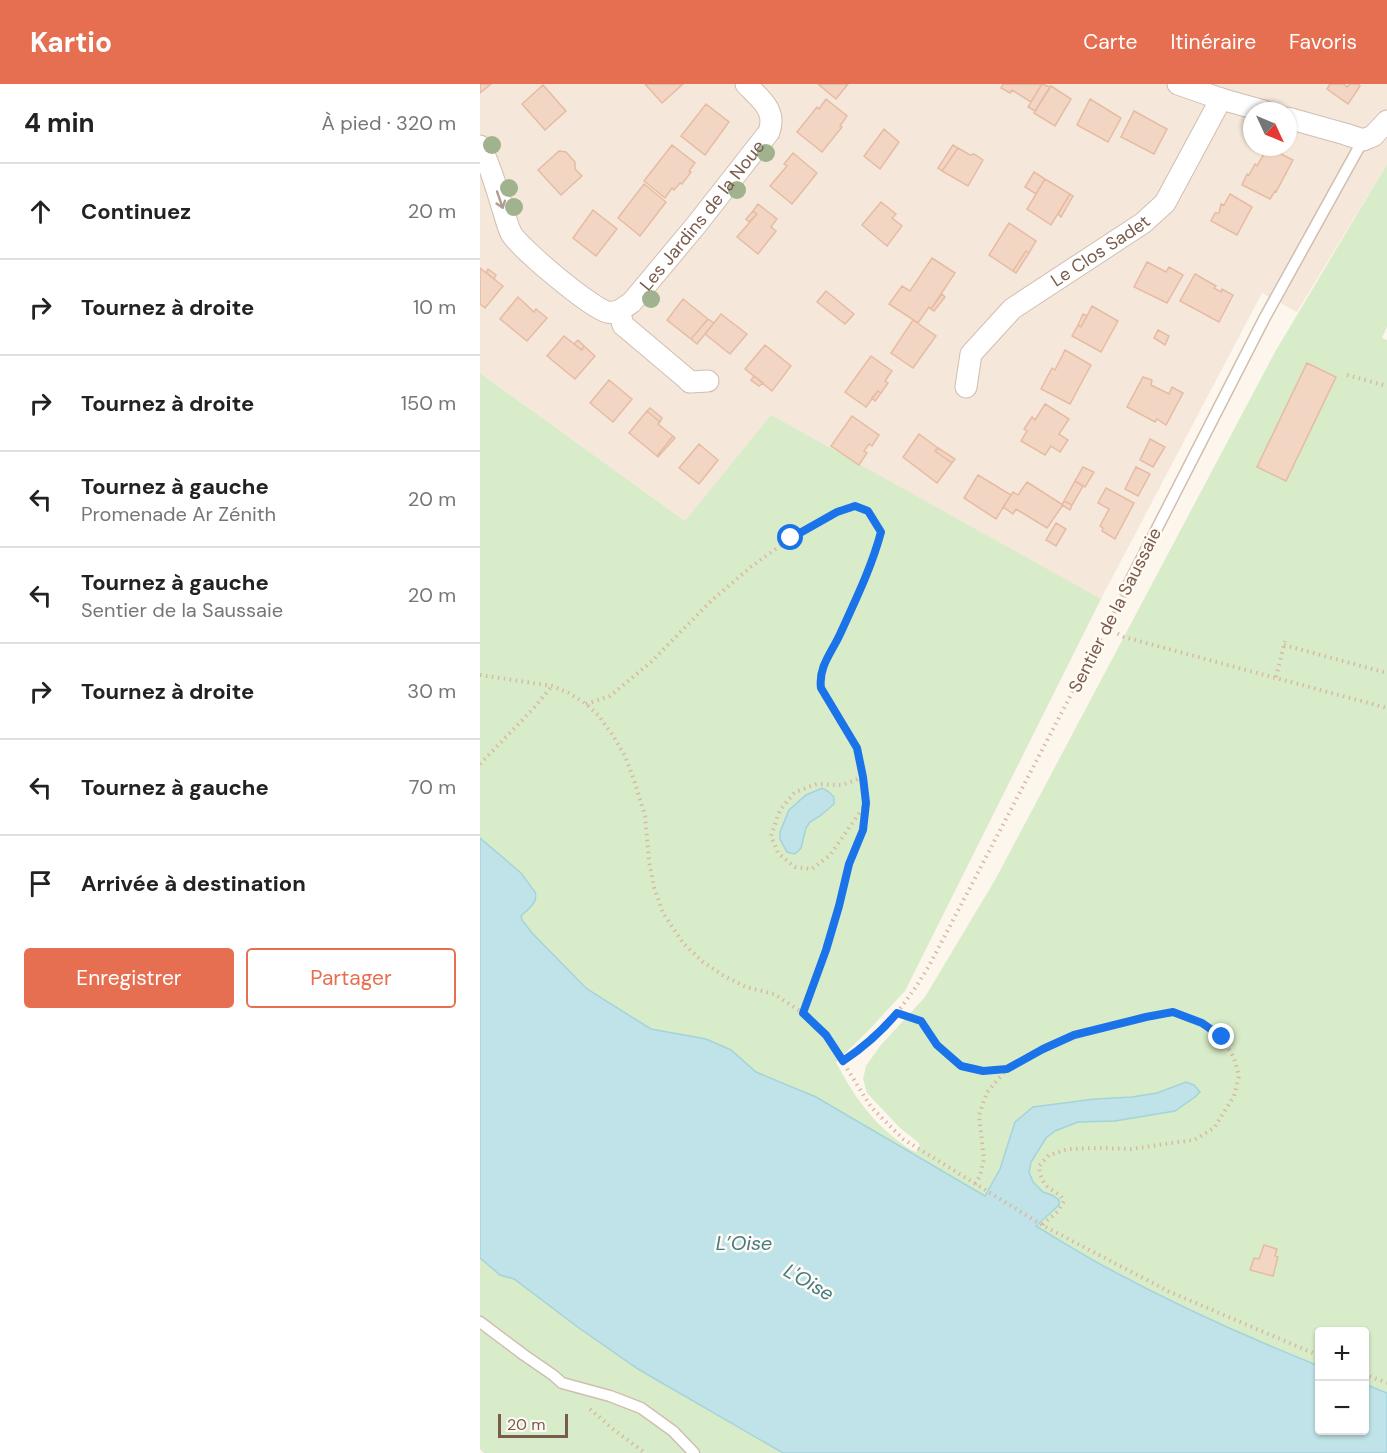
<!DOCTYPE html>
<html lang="fr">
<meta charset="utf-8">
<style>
:root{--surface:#fff;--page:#f2f2f2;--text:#222;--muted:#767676;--line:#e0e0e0;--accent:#e76f51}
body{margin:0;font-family:"DM Sans",sans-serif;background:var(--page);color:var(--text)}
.controls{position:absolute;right:18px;bottom:18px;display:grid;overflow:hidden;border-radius:6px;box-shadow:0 2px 4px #0004}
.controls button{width:54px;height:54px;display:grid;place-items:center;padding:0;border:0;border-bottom:2px solid var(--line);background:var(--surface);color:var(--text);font:30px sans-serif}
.compass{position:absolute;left:763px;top:18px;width:54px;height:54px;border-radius:50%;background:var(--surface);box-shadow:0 2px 4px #0004;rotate:134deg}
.scale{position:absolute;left:18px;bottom:15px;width:70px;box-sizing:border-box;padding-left:6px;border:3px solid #7a5c4d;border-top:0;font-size:16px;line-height:21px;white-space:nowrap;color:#7a5c4d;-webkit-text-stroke:4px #fffaf3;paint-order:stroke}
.stop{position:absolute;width:18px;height:18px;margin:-14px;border:4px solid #1a73e8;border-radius:50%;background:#fff}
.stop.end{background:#1a73e8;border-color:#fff;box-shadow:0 2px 6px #0008}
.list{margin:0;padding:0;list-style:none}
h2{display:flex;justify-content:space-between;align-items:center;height:78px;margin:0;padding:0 24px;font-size:26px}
h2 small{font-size:20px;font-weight:400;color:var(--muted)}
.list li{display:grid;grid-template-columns:39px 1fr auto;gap:18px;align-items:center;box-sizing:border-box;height:96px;padding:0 24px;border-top:2px solid var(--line)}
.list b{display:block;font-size:22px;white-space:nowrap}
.list p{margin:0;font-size:20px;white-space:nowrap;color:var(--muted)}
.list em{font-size:20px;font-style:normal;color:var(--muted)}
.actions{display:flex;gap:12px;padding:18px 24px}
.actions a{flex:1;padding:14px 0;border:2px solid var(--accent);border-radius:6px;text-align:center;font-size:21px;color:var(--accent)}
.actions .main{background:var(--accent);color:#fff}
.icon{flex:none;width:33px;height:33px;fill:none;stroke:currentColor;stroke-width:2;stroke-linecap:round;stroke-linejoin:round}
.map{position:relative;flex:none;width:907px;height:1369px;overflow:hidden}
header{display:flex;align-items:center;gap:36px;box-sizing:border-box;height:84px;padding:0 30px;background:var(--accent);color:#fff}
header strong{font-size:28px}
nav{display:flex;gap:33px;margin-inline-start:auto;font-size:21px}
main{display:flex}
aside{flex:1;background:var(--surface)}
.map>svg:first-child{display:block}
.residential{fill:#f5e8da;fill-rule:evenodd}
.green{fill:#d8ecc9}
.water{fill:#bfe3e8;stroke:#a5d3da;stroke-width:1.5}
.building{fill:#f3d5c3;stroke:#e6bba3;stroke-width:1.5}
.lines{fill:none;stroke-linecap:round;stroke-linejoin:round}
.lane-casing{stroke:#d1beb0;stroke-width:13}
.street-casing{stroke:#d1beb0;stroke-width:23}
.path{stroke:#d9b8a5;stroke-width:4;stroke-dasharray:1.5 4.5;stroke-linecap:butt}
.lane{stroke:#fff;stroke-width:10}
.street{stroke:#fff;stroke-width:21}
.tree{fill:#a0b28e}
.oneway{stroke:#af9d94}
.route{stroke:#1a73e8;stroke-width:8}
.labels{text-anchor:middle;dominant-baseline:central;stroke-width:5;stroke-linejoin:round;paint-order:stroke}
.street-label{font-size:18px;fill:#7a5c4d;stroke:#fffaf3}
.water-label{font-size:20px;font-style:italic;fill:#437c86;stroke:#fffaf3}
</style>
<header>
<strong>Kartio</strong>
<nav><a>Carte</a><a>Itinéraire</a><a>Favoris</a></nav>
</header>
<main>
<aside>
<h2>4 min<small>À pied · 320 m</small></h2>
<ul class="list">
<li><svg class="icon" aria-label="ahead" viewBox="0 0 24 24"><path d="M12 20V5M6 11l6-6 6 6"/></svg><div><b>Continuez</b></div><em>20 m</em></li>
<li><svg class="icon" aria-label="right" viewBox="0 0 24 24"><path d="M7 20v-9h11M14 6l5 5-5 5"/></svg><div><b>Tournez à droite</b></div><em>10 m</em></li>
<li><svg class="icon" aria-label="right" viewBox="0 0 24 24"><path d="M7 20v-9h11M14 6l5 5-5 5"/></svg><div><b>Tournez à droite</b></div><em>150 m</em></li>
<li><svg class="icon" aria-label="left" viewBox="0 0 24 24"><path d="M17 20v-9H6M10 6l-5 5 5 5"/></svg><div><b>Tournez à gauche</b><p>Promenade Ar Zénith</p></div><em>20 m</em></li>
<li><svg class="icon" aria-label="left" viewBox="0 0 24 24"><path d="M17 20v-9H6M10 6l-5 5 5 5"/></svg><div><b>Tournez à gauche</b><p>Sentier de la Saussaie</p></div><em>20 m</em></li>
<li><svg class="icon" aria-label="right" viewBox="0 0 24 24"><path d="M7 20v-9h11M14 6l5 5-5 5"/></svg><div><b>Tournez à droite</b></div><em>30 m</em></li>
<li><svg class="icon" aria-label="left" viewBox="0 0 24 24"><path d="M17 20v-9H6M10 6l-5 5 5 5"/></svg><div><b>Tournez à gauche</b></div><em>70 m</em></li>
<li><svg class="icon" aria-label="arrive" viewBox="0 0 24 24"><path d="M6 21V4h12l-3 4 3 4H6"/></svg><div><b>Arrivée à destination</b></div></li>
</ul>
<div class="actions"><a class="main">Enregistrer</a><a>Partager</a></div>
</aside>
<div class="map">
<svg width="907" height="1369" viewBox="0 0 907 1369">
<rect width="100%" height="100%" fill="#fdf6ec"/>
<path class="residential" d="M0,0H907V80L817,228L782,209L621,515L358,385L205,437L0,289ZM772,27H808V63H772Z"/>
<path class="green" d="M907,80V243L902,254L907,256V1309L885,1300L884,1248H840L839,1282L754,1247L630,1186L336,1013L276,988L251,966L226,955L171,946L107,905L52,849L42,836L41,832L54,819L57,812L41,789L0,754V289L205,437L291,331L621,515L425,907L387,948L356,978C372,1009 391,1037 420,1058C425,1062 430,1066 436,1068L440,1063L439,1059L420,1044L387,1009L383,995L386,982L400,962L445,913L515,796L795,268Z
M0,1174L20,1191L34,1195L60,1215L188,1303L303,1369H4L0,1365Z"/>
<path class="water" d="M342,704L349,708L354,713V720L340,732L330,738L326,744L321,764L315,770L307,768L300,755V748L309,726L326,711Z
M0,754L41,789L55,808C59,818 48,825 41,832L42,836L52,849L107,905L171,945L226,955L251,966L276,988L336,1013L505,1112L520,1085L535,1038L553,1023L615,1015L652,1013L677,1009L706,998L714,1001L720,1008L715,1013L695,1027L635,1037L598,1038L575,1047L566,1054L551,1078L549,1088L553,1098L563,1108L572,1111L579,1116V1121L556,1142C581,1157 606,1173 631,1186C698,1222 769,1254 839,1282L840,1346H884L885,1300L907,1309V1369H303L158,1285L99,1244L34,1195L20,1191L0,1174Z"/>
<path class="building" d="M0,0H11L0,9Z
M165,0H203L182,19Z
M338,0H368L356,15Z
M523,0H562L551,18L532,6L530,9L521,4Z
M562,0L570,3L555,27L548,23Z
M850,0H864L867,3L870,0H878L880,2L868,20L847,5Z
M63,1L86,27L65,46L42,20Z
M571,2L591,15L575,42L554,29Z
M346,15L367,32L360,42L362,43L342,68L317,48L337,23L339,25Z
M610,15L641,34L628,58L597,41Z
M226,20L249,38L225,71L201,52Z
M654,27L687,45L674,70L641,53Z
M404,45L419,58L400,85L384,72Z
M192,61L215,79L209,87L211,88L202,100L200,99L194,106L192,104L185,114L164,97Z
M473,61L478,64L462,87L458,84Z
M788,63L813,76L796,108L795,107L790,115L762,101L767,90L769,91L775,80L777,82Z
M478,64L490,71L494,70L503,76L488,102L462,87Z
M79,67L86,68L95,78V85L102,92L81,111L58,86Z
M313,69L337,89L312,120L290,102L307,82L304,80Z
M554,88L565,95L556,110L545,103Z
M565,95L590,110L571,141L547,125Z
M164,100L186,118L160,152L138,134Z
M590,110L593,112L581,133L578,130Z
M750,110L772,123L757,151L731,137L735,129H739L741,120L744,121Z
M401,118L416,130L412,134L422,142L407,162L382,141Z
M278,120L297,135L291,143L296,147L278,170L257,153L277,130L273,127Z
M113,126L137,145L116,172L93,154Z
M273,127L277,130L269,138L266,135Z
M529,139L556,157L549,169L546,167L533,187L509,171Z
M546,167L549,169L536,189L533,187Z
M452,174L475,189L451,225L449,223L438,239L409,220L422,202L430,207Z
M667,178L686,188L689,183L703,191L687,219L654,203Z
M0,184L23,202L5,224L0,220Z
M8,185L16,191L14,195L6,188Z
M715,190L736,202L734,204L741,208L742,205L753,211L739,238L700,217Z
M346,207L374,230L365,240L337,218Z
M462,210L465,213L454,227L451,225Z
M38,213L54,228L56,225L67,234L47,257L20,235Z
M203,215L228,235L211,255L187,236Z
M612,222L638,237L621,268L592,252L598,241L601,243Z
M241,230L267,250L250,270L225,250Z
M603,230L607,232L601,243L598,241Z
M228,235L234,239L217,260L211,255Z
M433,236L456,252L433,284L411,269Z
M678,246L689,252L685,261L674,254Z
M84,252L102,266L104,262L115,272L95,295L67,272Z
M98,256L104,262L102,266L94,260Z
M285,261L311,282L292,307L265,285Z
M585,266L611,281L590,320L561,305L572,284L575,286Z
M391,272L412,287L405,297L408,299L401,309L398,307L386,323L365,308Z
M827,279L856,293L806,397L777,383Z
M274,292L283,299L279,302L271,296Z
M663,293L672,296L671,301L689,310L692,303L703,309L686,341L677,335L675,338L647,323Z
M129,296L152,315L133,338L110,319Z
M398,307L401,309L395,317L392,314Z
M565,320L589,335L579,350L588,356L580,368L571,362L565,371L541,357L547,347L544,345L552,333L555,336Z
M170,324L182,334L180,338L167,327Z
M167,327L180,338L178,340L193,352L177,372L149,349Z
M372,332L399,351L392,362L389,360L384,367L387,369L379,381L351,362Z
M439,350L458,364L455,367L472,379L457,399L423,373Z
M193,352L195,354L178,373L177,372Z
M670,355L685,363L673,383L660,376Z
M219,360L238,376L219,400L199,384Z
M458,364L475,375L472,379L455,367Z
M603,383L614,388L605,403L595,397Z
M656,383L670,390L658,412L645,405Z
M498,391L531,411L516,435L484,414Z
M595,397L603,402L592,421L584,417Z
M547,398L583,421L567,444L536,425L533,430L523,423L533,408L538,411Z
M626,404L654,419L635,455L622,447L623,444L620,442L629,425L618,419Z
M584,417L592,421L590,426L582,421Z
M576,439L586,445L576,462L566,456Z
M784,1161L797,1165L795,1172L798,1173L793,1192L770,1186L774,1174L779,1175Z"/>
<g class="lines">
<g class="lane-casing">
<path id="lane" d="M645,507L784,235L883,56
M0,1238L44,1271L73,1291L82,1299L130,1312L161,1324L193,1347L214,1369"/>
</g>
<g class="street-casing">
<g id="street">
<path d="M698,0L741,15L784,27"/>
<path d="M808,34L865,50L883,56L893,52L907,37"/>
<path id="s1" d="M0,62C10,80 16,103 22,122C25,131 27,141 31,149C38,163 111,224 127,228C137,230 144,224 152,218L217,140L289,48C297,26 280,15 266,0"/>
<path d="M139,227L143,241L207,295L210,298L228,297"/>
<path id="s2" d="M486,303L491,270L532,225L663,139L685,119L741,15"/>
</g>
</g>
<path class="path" d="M867,291L907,302
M627,544L644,553L907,624
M804,561L907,589
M0,591L72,602L89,609L106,620L118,631L132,650L145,672L154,696L165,732L169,777L174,803L183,829L203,859L223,878L244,892L266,903L294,910L323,929L330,935L346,951L391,1023L423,1055L562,1141L598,1160L690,1208L840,1272
M796,593L805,557
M106,620L130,612L171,578L231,517L272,482L311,454L357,428L375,422L389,427L401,448C392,483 374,523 357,556C352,568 344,578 341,590C339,595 340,599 341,604L377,664L383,693L386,719L383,746L370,780L359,822L346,866L323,929
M0,680L53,625L72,602
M383,693L362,701L337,700L315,708L300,726L291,752L298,769L315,783L332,785L350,771L385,721
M417,929L441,937L457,961L481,982L503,987L527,985
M363,977C403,950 424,923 449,882L639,519
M495,1100L500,1092L504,1075L499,1031L507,1008L527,985L563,965L594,951L666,933L693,928L722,939L742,953L754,974L759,992L754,1012L734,1044L714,1056L685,1060L651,1065L619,1064L588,1065L569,1071L559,1082C560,1092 563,1101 572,1106C578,1110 580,1110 584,1117L578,1127L562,1141
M884,1290L907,1299
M110,1325L133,1345L165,1369"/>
<use href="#lane" class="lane"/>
<use href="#street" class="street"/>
</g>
<g class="tree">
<circle cx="12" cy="61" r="9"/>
<circle cx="286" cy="69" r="9"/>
<circle cx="29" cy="104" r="9"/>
<circle cx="257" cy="106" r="9"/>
<circle cx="34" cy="123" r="9"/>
<circle cx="171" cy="215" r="9"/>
</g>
<defs><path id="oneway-shaft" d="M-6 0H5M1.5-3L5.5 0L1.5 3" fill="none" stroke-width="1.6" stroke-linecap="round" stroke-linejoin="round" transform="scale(1.5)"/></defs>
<use class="oneway" href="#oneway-shaft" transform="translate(20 116) rotate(71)"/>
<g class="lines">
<path class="route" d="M311,454L357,428L375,422L388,427L401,448C392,482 376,515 361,548C353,567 338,582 341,604L377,664L383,693L386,719L383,746L369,780L359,822L346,866L323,929L346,951L363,977C384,963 401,948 417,929L441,937L457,961L481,982L503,987L527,985L563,965L594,951L666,933L693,928L722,939L742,953"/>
</g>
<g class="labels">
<g class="street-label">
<text stroke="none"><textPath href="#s1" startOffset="357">Les Jardins de la Noue</textPath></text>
<text stroke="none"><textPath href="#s2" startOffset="200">Le Clos Sadet</textPath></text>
<text transform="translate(635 526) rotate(-63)">Sentier de la Saussaie</text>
</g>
<g class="water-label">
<text x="264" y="1159">L’Oise</text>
<text transform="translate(329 1198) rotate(30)">L'Oise</text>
</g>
</g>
</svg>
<div class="controls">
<button>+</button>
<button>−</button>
</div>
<svg class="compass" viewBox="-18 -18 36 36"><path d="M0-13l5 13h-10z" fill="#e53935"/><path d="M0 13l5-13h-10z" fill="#767676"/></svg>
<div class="scale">20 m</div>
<div class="stop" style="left:311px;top:454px"></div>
<div class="stop end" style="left:742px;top:953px"></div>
</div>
</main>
